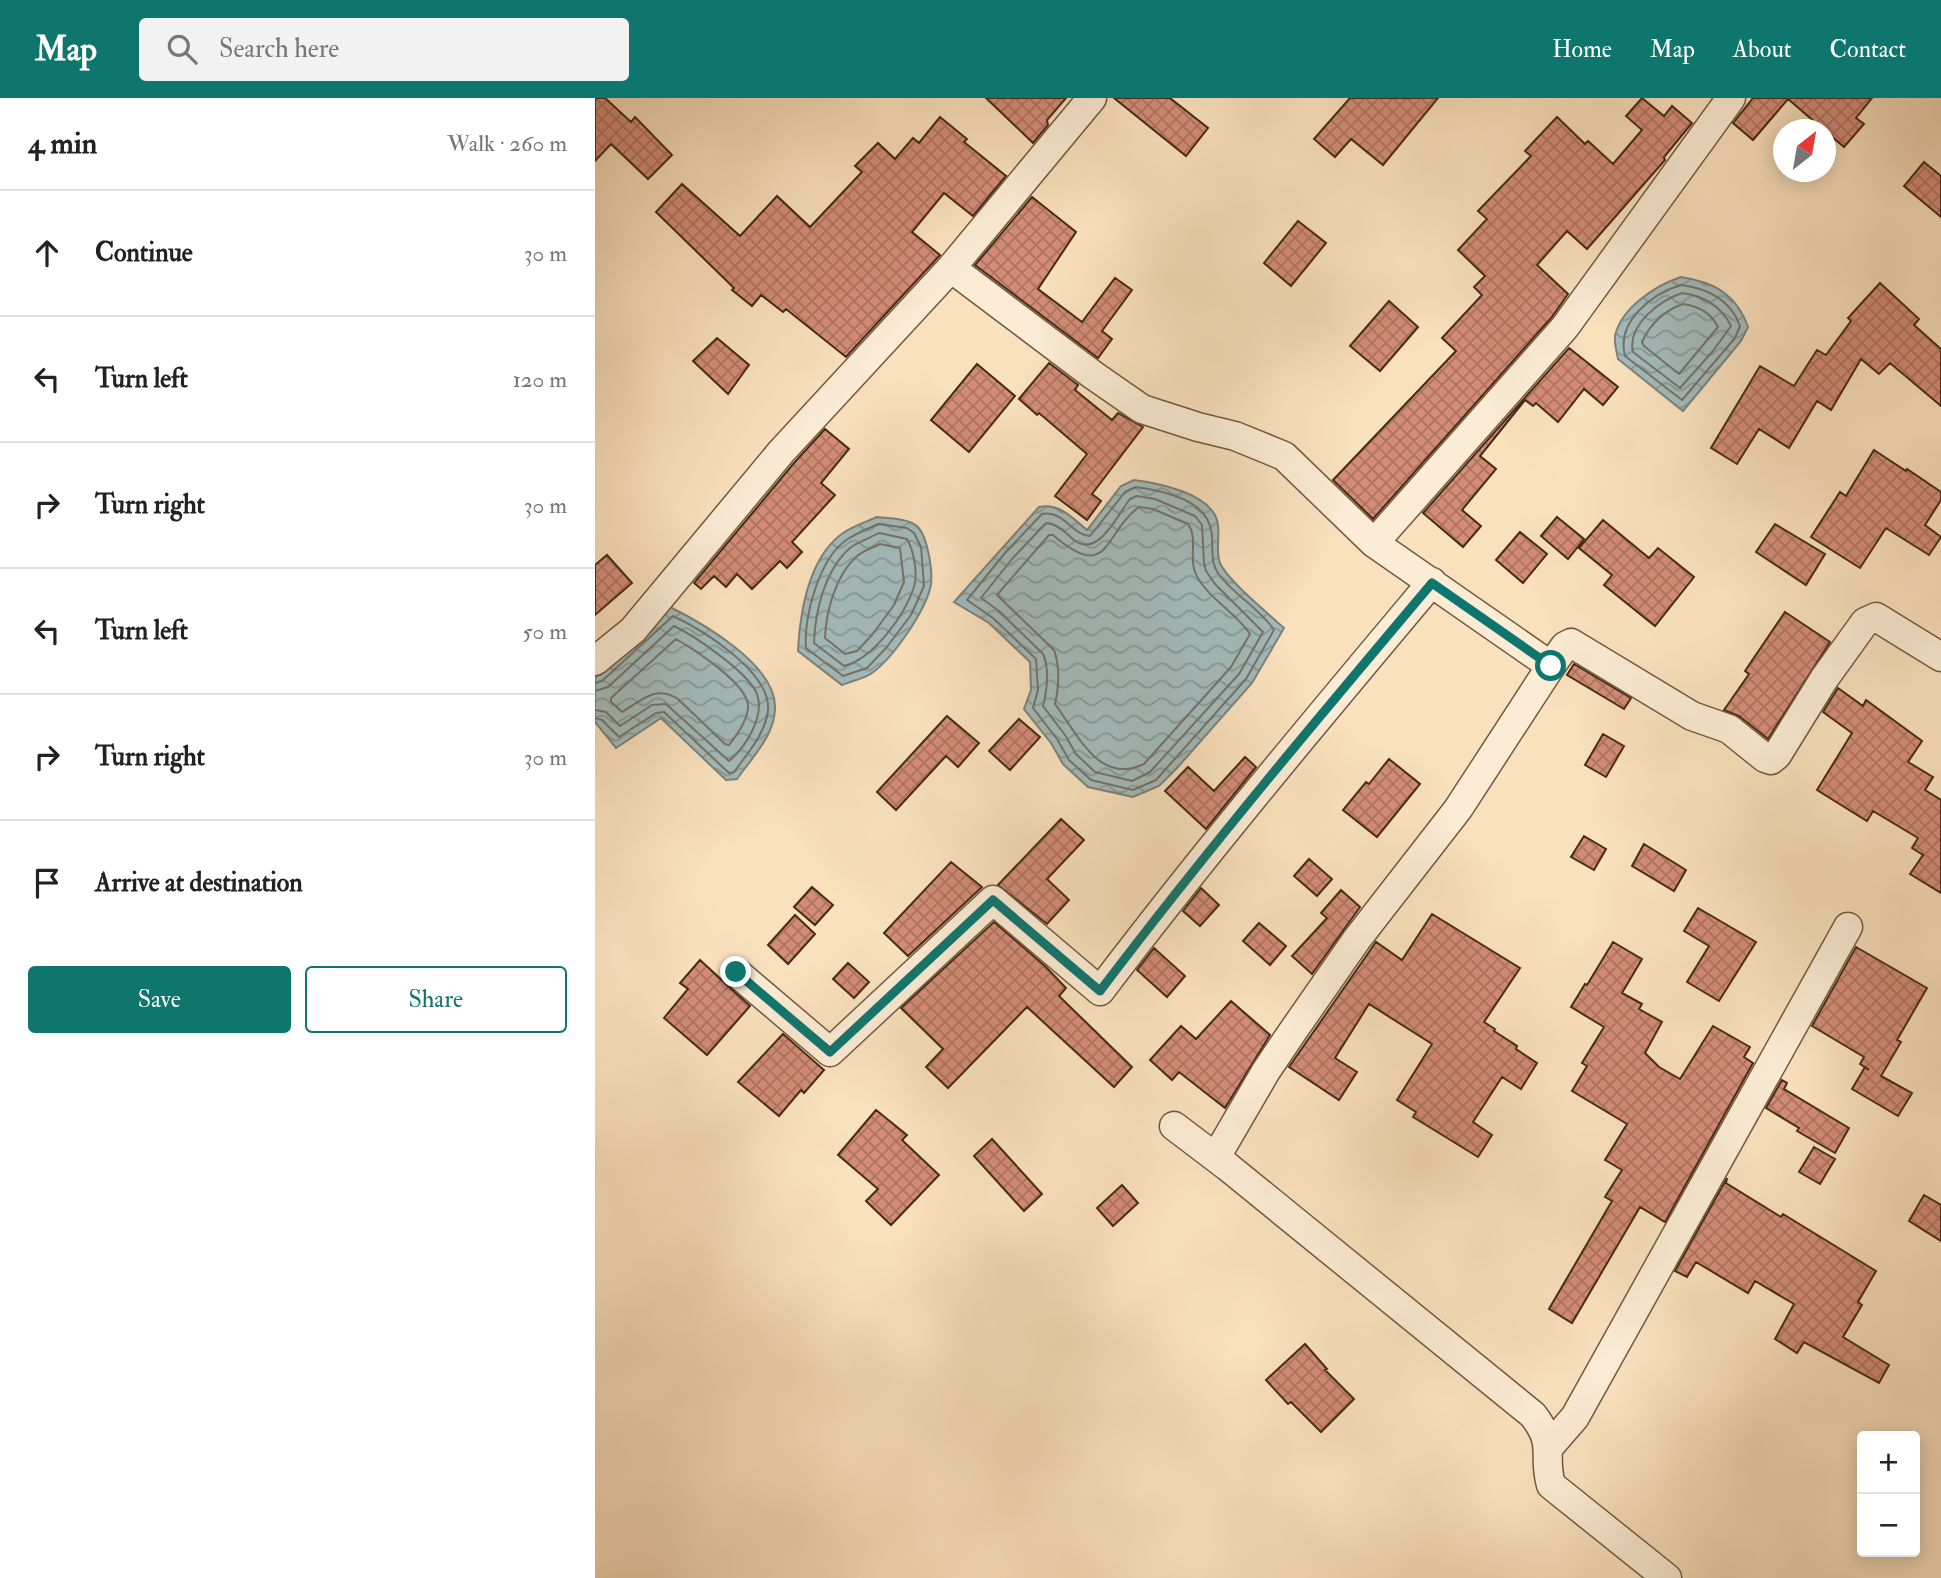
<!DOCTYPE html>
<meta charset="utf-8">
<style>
:root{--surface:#fff;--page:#f2f2f2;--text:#222;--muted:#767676;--line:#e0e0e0;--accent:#0f766e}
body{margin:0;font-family:"IM FELL Double Pica",serif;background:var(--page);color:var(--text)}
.controls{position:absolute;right:21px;bottom:21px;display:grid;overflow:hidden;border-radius:7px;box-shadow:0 4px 18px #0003}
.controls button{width:63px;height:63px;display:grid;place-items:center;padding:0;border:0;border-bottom:2px solid var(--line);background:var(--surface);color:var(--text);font:35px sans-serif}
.compass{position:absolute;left:1178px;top:21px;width:63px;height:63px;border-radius:50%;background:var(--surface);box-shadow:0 4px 18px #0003;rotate:31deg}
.stop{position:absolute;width:21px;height:21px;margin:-16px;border:5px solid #0f766e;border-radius:50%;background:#fff}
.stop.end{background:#0f766e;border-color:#fff;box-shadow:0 2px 7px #0008}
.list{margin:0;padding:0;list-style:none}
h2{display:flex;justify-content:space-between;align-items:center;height:91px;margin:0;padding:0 28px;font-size:30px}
h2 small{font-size:23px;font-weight:400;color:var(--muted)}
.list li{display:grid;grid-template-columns:46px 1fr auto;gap:21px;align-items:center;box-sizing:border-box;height:126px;padding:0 28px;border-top:2px solid var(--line)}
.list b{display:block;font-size:26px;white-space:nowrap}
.list em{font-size:23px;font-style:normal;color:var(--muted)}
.actions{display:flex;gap:14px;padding:21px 28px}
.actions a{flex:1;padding:16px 0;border:2px solid var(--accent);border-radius:7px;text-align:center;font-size:24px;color:var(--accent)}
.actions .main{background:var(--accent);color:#fff}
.icon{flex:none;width:38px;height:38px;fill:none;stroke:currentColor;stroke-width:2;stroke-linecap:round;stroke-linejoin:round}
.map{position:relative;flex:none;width:1346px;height:1480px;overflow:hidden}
header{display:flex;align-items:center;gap:42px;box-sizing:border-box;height:98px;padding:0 35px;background:var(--accent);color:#fff}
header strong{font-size:33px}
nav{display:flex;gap:38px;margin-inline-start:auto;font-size:24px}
.search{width:490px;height:63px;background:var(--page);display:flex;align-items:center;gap:18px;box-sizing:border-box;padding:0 24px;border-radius:7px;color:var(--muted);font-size:26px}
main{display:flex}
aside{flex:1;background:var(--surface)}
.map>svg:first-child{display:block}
.water{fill:url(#water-waves);stroke:#7d8178;stroke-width:2}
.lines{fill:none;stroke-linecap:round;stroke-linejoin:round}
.shore{stroke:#747268;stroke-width:2}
.building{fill:url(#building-cross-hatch);stroke:#462a14;stroke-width:2}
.minor-casing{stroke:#73583e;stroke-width:31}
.minor{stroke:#fcecd5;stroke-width:28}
.route{stroke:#0f766e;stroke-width:9}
</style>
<header>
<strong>Map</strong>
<div class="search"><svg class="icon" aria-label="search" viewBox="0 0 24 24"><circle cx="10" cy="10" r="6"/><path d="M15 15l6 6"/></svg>Search here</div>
<nav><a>Home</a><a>Map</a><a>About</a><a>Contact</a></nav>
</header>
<main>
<aside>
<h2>4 min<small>Walk · 260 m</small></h2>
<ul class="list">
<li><svg class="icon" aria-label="ahead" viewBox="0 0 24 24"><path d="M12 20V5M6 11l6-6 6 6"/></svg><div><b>Continue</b></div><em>30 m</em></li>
<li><svg class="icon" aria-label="left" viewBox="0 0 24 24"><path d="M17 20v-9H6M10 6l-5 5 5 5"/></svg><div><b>Turn left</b></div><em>120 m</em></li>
<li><svg class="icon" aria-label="right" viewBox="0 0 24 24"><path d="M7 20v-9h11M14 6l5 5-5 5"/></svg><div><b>Turn right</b></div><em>30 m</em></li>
<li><svg class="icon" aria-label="left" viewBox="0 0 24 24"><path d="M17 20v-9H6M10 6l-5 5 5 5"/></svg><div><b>Turn left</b></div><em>50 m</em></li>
<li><svg class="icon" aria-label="right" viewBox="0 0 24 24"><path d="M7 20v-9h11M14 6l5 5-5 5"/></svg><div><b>Turn right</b></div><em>30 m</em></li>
<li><svg class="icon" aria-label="arrive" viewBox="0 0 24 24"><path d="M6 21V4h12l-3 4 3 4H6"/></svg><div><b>Arrive at destination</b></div></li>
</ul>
<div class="actions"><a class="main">Save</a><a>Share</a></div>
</aside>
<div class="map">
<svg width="1346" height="1480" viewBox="0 0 1346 1480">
<defs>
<pattern id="water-waves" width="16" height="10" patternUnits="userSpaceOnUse" patternTransform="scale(1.75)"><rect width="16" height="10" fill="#a2bbbb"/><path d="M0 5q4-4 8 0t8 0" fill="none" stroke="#869897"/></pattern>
<pattern id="building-cross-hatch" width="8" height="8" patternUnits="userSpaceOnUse" patternTransform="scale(1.75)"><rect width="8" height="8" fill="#d38c78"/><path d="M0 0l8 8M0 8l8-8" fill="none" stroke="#ad7361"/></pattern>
</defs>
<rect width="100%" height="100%" fill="#fae1be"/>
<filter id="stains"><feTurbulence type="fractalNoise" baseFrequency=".00286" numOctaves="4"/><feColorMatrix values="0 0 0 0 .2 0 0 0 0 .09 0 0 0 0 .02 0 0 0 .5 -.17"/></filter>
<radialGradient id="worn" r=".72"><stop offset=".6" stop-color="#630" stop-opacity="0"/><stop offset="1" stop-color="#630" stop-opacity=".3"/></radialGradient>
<path class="water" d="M1086,179C1119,184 1141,196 1153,229L1146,243L1088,313L1023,261C1022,255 1019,245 1020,238C1026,210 1061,187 1086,179Z
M539,382C563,385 614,395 622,422C626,435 620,452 625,465C632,482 674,516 689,530L657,585L582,670L564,688L538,699L493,689L468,666L456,645L429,611L436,592L435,564L394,525L359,504L444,409C465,405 477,420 492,432L526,388Z
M282,419C295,421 314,420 323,429C333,440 339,477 335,491C328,516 298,560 277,575C269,581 256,583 247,587L203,553C205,515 213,460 248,435C258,428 271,424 282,419Z
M75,509C109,526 181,567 180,610C180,637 156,661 142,681L131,682L66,620L21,650L0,624V580Z"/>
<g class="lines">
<path class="shore" d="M1086,187C1112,190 1136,202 1145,228L1140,240L1087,302L1030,258C1021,224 1056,196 1086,187Z
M1087,195C1109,198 1126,208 1136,228L1118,253L1085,290L1038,254C1032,227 1064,203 1087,195Z
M1088,206C1103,208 1116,215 1123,229L1084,276L1049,248L1047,244C1055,226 1070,212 1088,206Z
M541,389C570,393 614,402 617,437C618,453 615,465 625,478C641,498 666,512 679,532L651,581L561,682L538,692L496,682L474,662L462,641L438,610L443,592L441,561L398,520L372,502L410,455L447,416C469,412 477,437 495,438L530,394Z
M542,398L560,401L600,418L607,427L609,465L611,473L620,486L668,534L644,576L555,674L537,683L500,674L481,656L470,637L448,608C452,592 455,572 448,556L404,513L386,500L417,461L451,425C463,426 470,434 479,442C503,461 523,416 535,401Z
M544,409L558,411L593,426C603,440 594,459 600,474C611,500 640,513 655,536L636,569L549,666C504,688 482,635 460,606C464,590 465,568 459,552L402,497L454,437H458C515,486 508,435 544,409Z
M283,426L312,430L319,435L326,449L329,488L316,517L291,550L272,570L248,578L211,550C208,519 225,458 253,441C262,435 273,431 283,426Z
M284,435L312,441C319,453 323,476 319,489C310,517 278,561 249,568L219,545C220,513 230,472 255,450C263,444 275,440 284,435Z
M285,446L305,450L309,484L299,507L277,537L262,553L250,556L230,540C231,513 241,477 261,459C267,453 277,450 285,446Z
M81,541C100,552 151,585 153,607C154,621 142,637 134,647L130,646L83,601C61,586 46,603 27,614L16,604V600Z
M0,585L7,583L78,518C108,532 177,575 173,613C170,636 152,656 139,674L134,675L69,614L61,615L24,639L7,622L0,620
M0,593L13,589L79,528C100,538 154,575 162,596C170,618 151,649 134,663L71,606L57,607L25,628L11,614L0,612"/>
</g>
<path class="building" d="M0,0H10L36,24L40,19L77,57L53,81L16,46L0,63Z
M391,0H471L452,22L453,27L438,45Z
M519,0H575L613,30L591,58Z
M755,0H843L788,67L756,41L740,59L719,41Z
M1047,0L1069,18L1077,8L1097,25L1069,59L1070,62L992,151L972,133L942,167L973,196L957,219L778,421L738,382L861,253L847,240L887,197L879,189L890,178L863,152L892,121L883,113L936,58L930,53L962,19L990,46L993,43L1018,66L1047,32L1031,18Z
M1158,0H1277L1261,20L1269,26L1249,49L1193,1L1158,42L1138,25Z
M345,19L372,41L369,44L411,78L378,118L349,95L317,134L345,157L251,259L191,211L188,214L166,197L157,208L137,192L139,190L61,114L87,86L145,138L182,98L215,129L267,74L260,68L283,45L300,61L318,40L324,45Z
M1329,64L1346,78V119L1309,88Z
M437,99L481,134L443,191L487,224L520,180L537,192L507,233L517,241L503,260L380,167Z
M703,123L731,145L696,188L669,165Z
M1285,185L1324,221L1319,227L1346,251V308L1295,265L1284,276L1266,261L1236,312L1222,303L1194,350L1164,331L1142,366L1116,350L1165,268L1199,288L1222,252L1231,257L1256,223L1253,220Z
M794,203L823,229L785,273L755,248Z
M122,240L154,267L133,296L98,263Z
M974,250L1023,289L1008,307L989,291L963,324L941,305L938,308L930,302L885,358L901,371L867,412L886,428L868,449L828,415Z
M454,265L483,287L480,292L517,322L523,315L548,329L497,396L506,403L492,422L460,398L492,356L444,315L442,317L424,301Z
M382,266L420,298L374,354L336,322Z
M230,331L254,351L226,385L240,397L197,444L207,454L192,470L185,463L157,491L142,476L131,489L119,478L106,491L99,485L199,365Z
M1279,352L1311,373L1312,371L1346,394V402L1330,427L1346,439L1334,457L1291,430L1265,470L1216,439L1245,394L1251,398Z
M962,419L989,441L973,461L946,438Z
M1008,422L1054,460L1063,450L1099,479L1060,528L1009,487L1017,477L984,450Z
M1180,426L1230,456L1211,487L1161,454Z
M925,434L952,456L928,485L901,462Z
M12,457L37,485L0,517V467Z
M1190,514L1235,544L1173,641L1144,618L1129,612L1154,576L1150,573Z
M979,566L1036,600L1029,611L972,577Z
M1243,590L1268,608L1271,602L1327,643L1313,664L1338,679L1330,692L1346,702V795L1315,776L1328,757L1317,750L1323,740L1278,713L1272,723L1222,692L1257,635L1228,614Z
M352,618L384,645L363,669L351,658L301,712L282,694Z
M424,621L445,639L415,672L394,653Z
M1008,636L1029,648L1011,679L990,667Z
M650,659L661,669L611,731L570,693L593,669L619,693Z
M794,661L825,686L782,739L748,712L771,684L774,686Z
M466,721L489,742L452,781L474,802L452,826L403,787Z
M989,738L1011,751L999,772L976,759Z
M1049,746L1091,772L1079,793L1037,768Z
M714,761L737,781L722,798L699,778Z
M356,764L387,789L313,858L289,835Z
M217,789L238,807L220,827L199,809Z
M606,790L624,807L605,828L588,813Z
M746,792L765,809L717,876L697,858L732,820L726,815Z
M1103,810L1161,844L1124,903L1092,884L1114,848L1089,833Z
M837,816L925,870L889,924L900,931L899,933L922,948L921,951L942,965L926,991L907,979L878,1024L897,1037L883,1059L818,1019L821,1014L802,1002L837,946L774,906L740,960L762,974L744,1002L694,969L781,844L807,862Z
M200,817L220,836L193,866L173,847Z
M399,824L451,869L471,890L464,898L537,969L519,989L432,909L353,990L331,969L348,951L306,910Z
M664,825L691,848L675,867L648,843Z
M1018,844L1047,861L1027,895L1047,906L1044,911L1067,924L1050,955L1064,969L1085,981L1118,928L1155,949L1149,959L1158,965L1070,1124L1045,1109L977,1225L954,1211L1017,1103L1010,1099L1027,1072L1010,1062L1032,1026L977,993L992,968L987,965L1009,929L976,909L990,886L992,887Z
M1261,849L1332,890L1302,942L1306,944L1286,978L1317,995L1303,1018L1257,991L1270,969L1274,972L1265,966L1269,959L1217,928Z
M559,850L590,878L572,899L542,872Z
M105,862L155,908L112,957L69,920L93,891L85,885Z
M253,865L274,884L259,900L238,881Z
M636,903L675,937L630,1010L584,974L577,982L555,962L586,928L601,941Z
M188,936L229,972L209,995L206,992L184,1018L143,984Z
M1187,982L1192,985L1189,991L1254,1030L1240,1055L1202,1033L1204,1030L1171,1010Z
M281,1012L312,1037L307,1042L344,1077L296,1127L271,1103L283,1091L243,1057Z
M397,1041L447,1096L429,1113L379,1058Z
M1219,1049L1240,1061L1225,1086L1204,1074Z
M1132,1080L1131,1085L1186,1119L1188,1116L1281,1173L1263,1204L1267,1207L1248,1239L1294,1267L1284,1285L1209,1244L1202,1255L1180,1241L1199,1206L1160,1183L1153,1195L1101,1164L1092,1179L1080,1173Z
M527,1087L543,1105L518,1128L502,1110Z
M1329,1097L1346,1107V1143L1314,1123Z
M710,1246L732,1271L730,1272L759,1301L726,1334L696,1304L693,1306L671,1282Z"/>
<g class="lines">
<g class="minor-casing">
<path id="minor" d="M356,170L498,277L547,311L603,329L640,338L689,358L779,445L956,568L970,548L976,545L1097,618L1134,631L1170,660L1176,662L1182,657L1229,581L1270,524L1281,519L1346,559
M779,445L970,229L1136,0
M0,563L38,532L186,354L356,170L497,0
M141,874L235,954L398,802L505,893C611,753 724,619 837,484
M579,1028L633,1069L938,1317C962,1348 947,1356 956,1387L1072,1480
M621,1059L671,973L698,933L762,841L863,711L956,568
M954,1349L980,1319L1253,829"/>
</g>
<use href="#minor" class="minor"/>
</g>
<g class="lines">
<path class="route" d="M141,874L235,954L398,802L505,893C611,753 724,619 837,485L956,568"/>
</g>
<rect width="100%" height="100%" filter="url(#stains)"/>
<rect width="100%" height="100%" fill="url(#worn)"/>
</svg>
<div class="controls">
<button>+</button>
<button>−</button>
</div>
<svg class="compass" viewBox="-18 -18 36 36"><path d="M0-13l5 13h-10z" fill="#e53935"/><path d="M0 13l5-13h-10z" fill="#767676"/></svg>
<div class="stop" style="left:956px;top:568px"></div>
<div class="stop end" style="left:141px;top:874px"></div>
</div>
</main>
